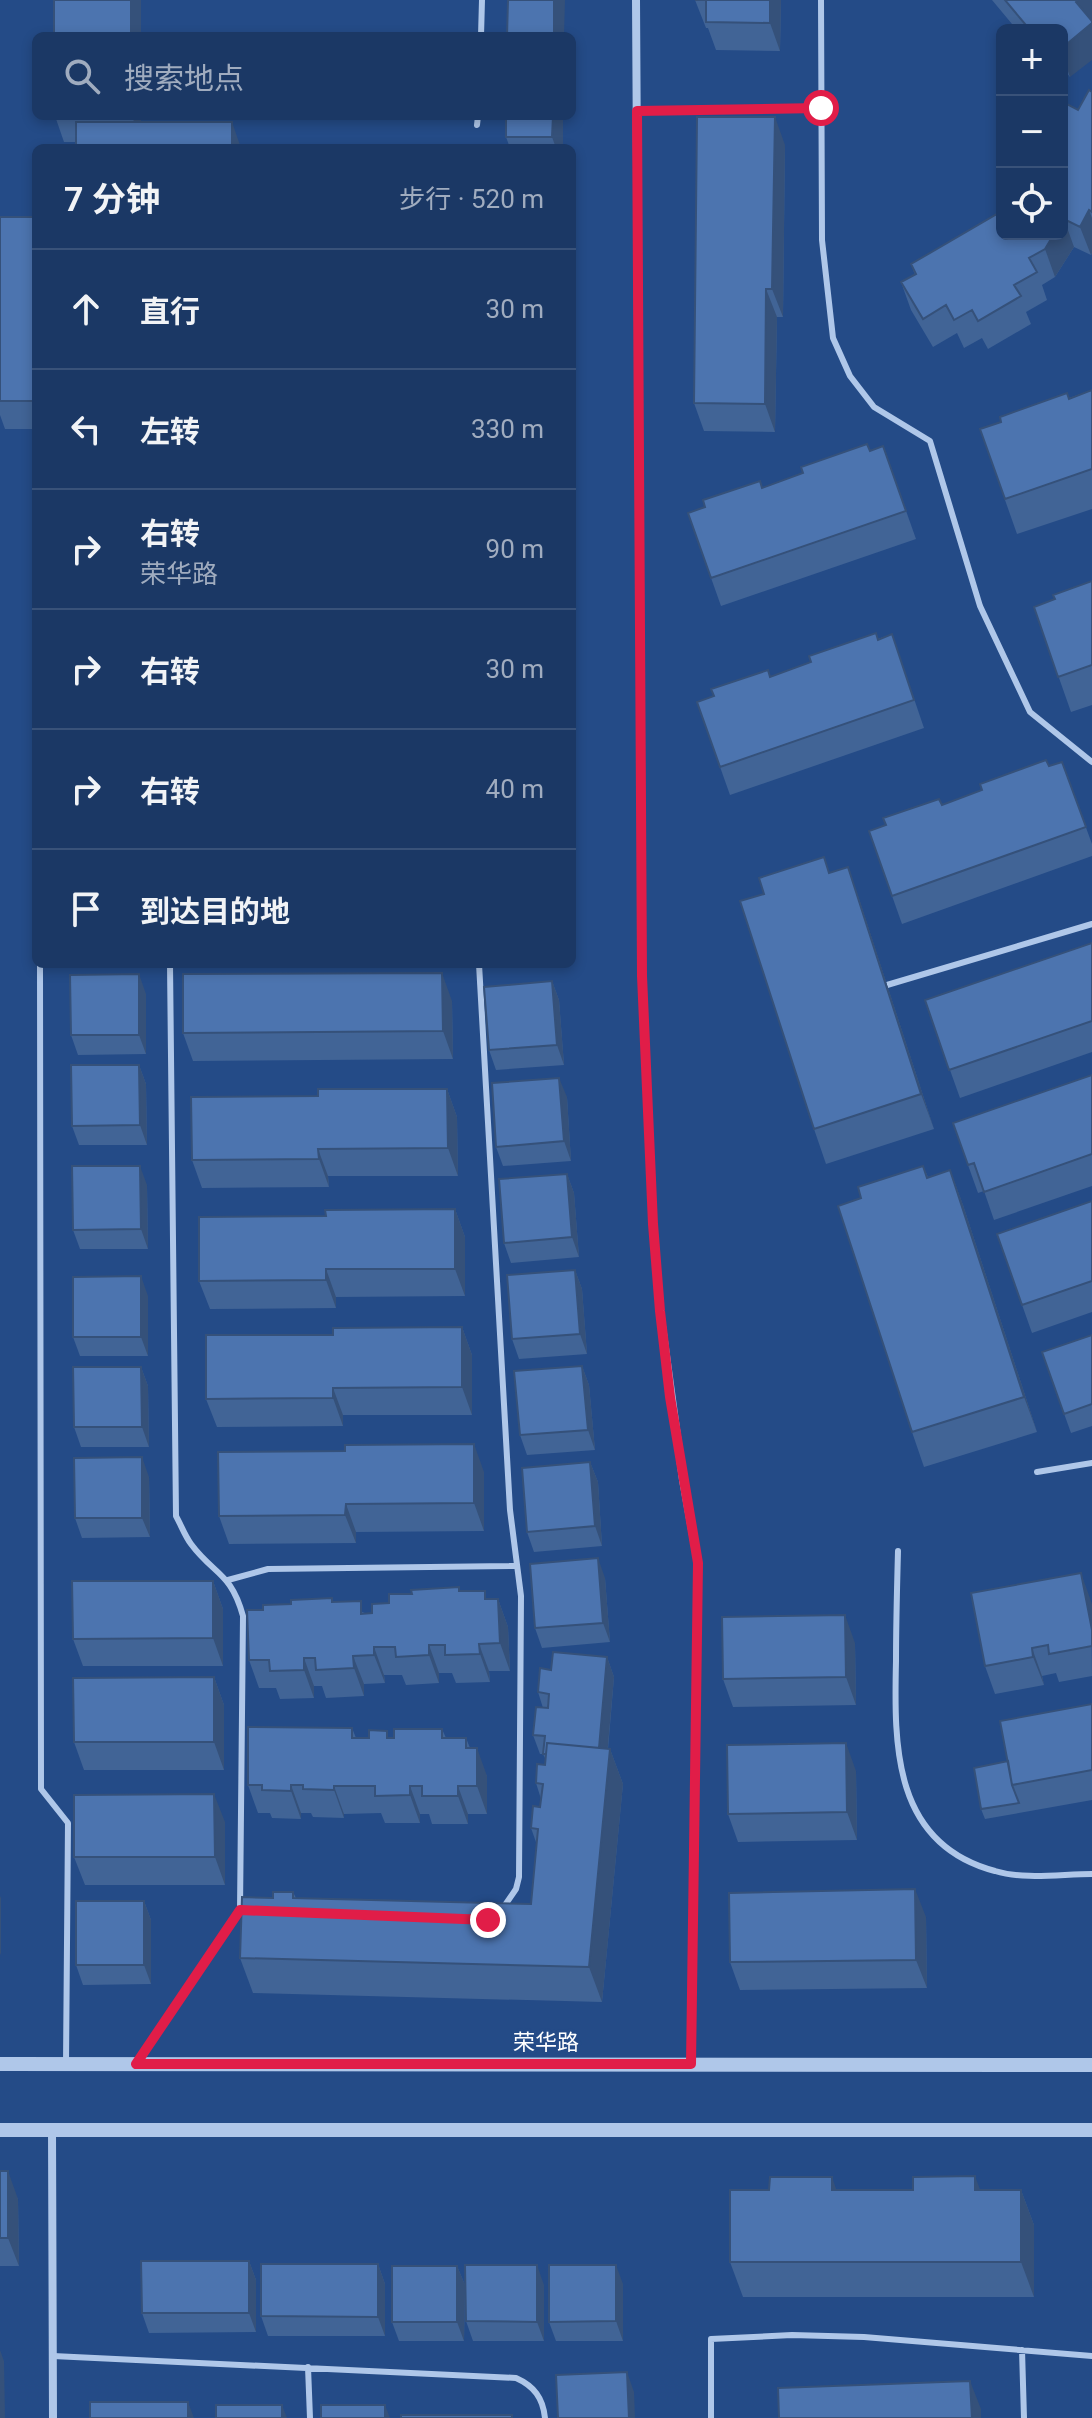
<!DOCTYPE html>
<html lang="zh">
<meta charset="utf-8">
<style>
:root{--surface:#1b3865;--page:#243f6b;--text:#f1f3f6;--muted:#a0acbf;--line:#395279}
body{margin:0;font-family:Roboto,"Noto Sans SC",sans-serif;background:var(--page);color:var(--text)}
.controls{position:absolute;right:24px;top:24px;display:grid;overflow:hidden;border-radius:12px;box-shadow:0 4px 12px #0003}
.controls button{width:72px;height:72px;display:grid;place-items:center;padding:0;border:0;border-bottom:2px solid var(--line);background:var(--surface);color:var(--text);font:40px sans-serif}
.stop{position:absolute;width:24px;height:24px;margin:-18px;border:6px solid #e11d48;border-radius:50%;background:#fff}
.stop.end{background:#e11d48;border-color:#fff;box-shadow:0 2px 8px #0008}
.list{margin:0;padding:0;list-style:none}
h2{display:flex;justify-content:space-between;align-items:center;height:104px;margin:0;padding:0 32px;font-size:34px}
h2 small{font-size:26px;font-weight:400;color:var(--muted)}
.list li{display:grid;grid-template-columns:52px 1fr auto;gap:24px;align-items:center;box-sizing:border-box;height:120px;padding:0 32px;border-top:2px solid var(--line)}
.list b{display:block;font-size:30px;white-space:nowrap}
.list p{margin:0;font-size:26px;white-space:nowrap;color:var(--muted)}
.list em{font-size:26px;font-style:normal;color:var(--muted)}
.icon{flex:none;width:44px;height:44px;fill:none;stroke:currentColor;stroke-width:2;stroke-linecap:round;stroke-linejoin:round}
.map{position:relative;flex:none;width:1092px;height:2418px;overflow:hidden}
.search{position:absolute;background:var(--surface);box-shadow:0 4px 12px #0003;left:32px;top:32px;width:544px;height:88px;display:flex;align-items:center;gap:20px;box-sizing:border-box;padding:0 28px;border-radius:12px;color:var(--muted);font-size:30px}
.panel{position:absolute;background:var(--surface);box-shadow:0 4px 12px #0003;left:32px;top:144px;width:544px;height:824px;border-radius:12px}
.map>svg:first-child{display:block}
.lines{fill:none;stroke-linecap:round;stroke-linejoin:round}
.service{stroke:#afc7e9;stroke-width:6}
.minor{stroke:#afc7e9;stroke-width:8}
.tertiary{stroke:#afc7e9;stroke-width:14}
.wall{fill:#416496}
.shaded-wall{fill:#35517a}
.building{fill:#4c74af;stroke:#35517a;stroke-width:2}
.route{stroke:#e11d48;stroke-width:10}
.labels{text-anchor:middle;dominant-baseline:central;stroke-width:6;stroke-linejoin:round;paint-order:stroke}
.street-label{font-size:22px;fill:#fff;stroke:#244b87}
</style>
<div class="map">
<svg width="1092" height="2418" viewBox="0 0 1092 2418">
<rect width="100%" height="100%" fill="#244b87"/>
<g class="lines">
<path class="service" d="M821,0L822,240L833,338L850,376L874,407L930,441L980,606L1030,712L1092,762
M481,36L482,0
M637,111L821,108
M477,125L478,116
M40,964L41,1789L68,1823L66,2064
M479,964L510,1510L521,1596L519,1877L516,1889L503,1908
M887,985L1092,924
M1037,1472L1092,1463
M898,1551C897,1588 896,1624 896,1661C894,1746 893,1844 995,1871C1025,1880 1061,1874 1092,1874
M228,1580L268,1569L517,1566
M136,2064L240,1910L243,1616C231,1572 214,1575 191,1544C185,1536 181,1525 176,1516L170,964
M1022,2350L1024,2418
M53,2356L516,2378C534,2386 543,2398 545,2418
M308,2367L310,2418
M711,2418V2339L792,2335L864,2337L1092,2356"/>
<path class="minor" d="M636,0L642,976L653,1224L660,1311L683,1480L698,1563L691,2064
M52,2130L53,2418"/>
<path class="tertiary" d="M0,2064L1092,2065
M0,2130H1092"/>
</g>
<path class="wall" d="M695,0H781L780,51L716,50L708,28H706Z
M992,0H1092L1070,77L1062,67V30H1017Z
M1092,92V253L1091,255L1074,247L1055,277L1042,285L1047,300L1026,312L1031,324L988,349L982,338L964,348L957,333L933,347L911,310L901,282L915,275L911,264L1002,234H1062L1078,110Z
M55,116H141V122L76,142H64Z
M506,116H563V148H510L506,137Z
M785,145L783,317H777L775,432L704,431L694,403Z
M0,217H36V429H5L0,415Z
M1092,390V509L1017,534L980,429Z
M883,446L916,539L721,606L688,513Z
M1092,581V705L1071,712L1034,607L1055,599Z
M892,634L924,728L730,795L697,702Z
M1062,762L1092,844V856L902,924L869,831Z
M848,867L860,902L934,1129L826,1164L814,1129L830,873Z
M1092,943V1052L960,1098L925,1000Z
M552,981L559,1000L564,1065L496,1070L489,1050Z
M146,994V1054L78,1055L71,1035Z
M452,1001L453,1059L193,1061L183,1033Z
M139,1065L146,1084L147,1145H79L72,1126Z
M1092,1075V1186L994,1220L984,1191L978,1193L953,1123Z
M447,1089L457,1117L458,1176H328L329,1187L202,1188L192,1160L318,1096Z
M567,1097L571,1161L503,1166L496,1147Z
M923,1166L928,1177L950,1170L963,1205L1037,1432L924,1467L912,1432L861,1198Z
M567,1174L574,1193L579,1257L511,1263L504,1243Z
M147,1185L148,1249H80L73,1230Z
M1092,1201V1312L1032,1333L997,1234Z
M455,1209L465,1237V1296L336,1297V1308L210,1309L199,1281L326,1216Z
M575,1270L582,1289L587,1354L519,1359L512,1339Z
M148,1296V1356H80L73,1337Z
M462,1327L472,1355V1415H343V1426L217,1427L206,1399L333,1335Z
M1092,1335V1426L1071,1433L1042,1352Z
M582,1366L589,1385L595,1450L527,1455L520,1435Z
M141,1367L148,1386L149,1447H81L74,1427Z
M590,1462L598,1482L602,1546L534,1552L527,1532Z
M484,1472V1531L356,1532V1543L229,1544L219,1516Z
M149,1477L150,1537L82,1538L75,1518Z
M605,1578L610,1642L542,1648L535,1628Z
M213,1581L223,1609V1666H83L73,1639Z
M461,1591L488,1599H498L508,1627L510,1671H489L490,1682L456,1683L452,1673H439V1683L406,1685L402,1675H384L385,1683L364,1684V1696L326,1698L322,1686H314V1698L280,1699L276,1688H259L249,1660L263,1610L333,1602L365,1613H372L389,1603Z
M1091,1601L1092,1676L1059,1682L1056,1673L1042,1676L1044,1685L995,1694L985,1666Z
M855,1643L856,1705L733,1707L723,1679Z
M607,1657L614,1677L608,1749H610L623,1784L602,2002L253,1993L240,1958L273,1898L293,1892L296,1898L531,1904L537,1845L531,1828L540,1807L541,1799L536,1783L545,1765L546,1760L543,1754H540L533,1735L543,1708L538,1692L551,1670Z
M214,1677L224,1705V1770H84L74,1742Z
M1092,1704V1800L985,1819L981,1809L1008,1761Z
M352,1728L356,1738H394L442,1729L446,1738H466L470,1748L487,1776V1814H468V1824H432L429,1814H420V1823H385L381,1813L344,1814V1818L313,1817L311,1813H301V1819L272,1818L270,1813H258L248,1785Z
M856,1771L857,1840L738,1842L728,1814Z
M225,1822V1885H85L74,1857Z
M144,1901L151,1920V1984L83,1985L76,1965Z
M926,1917L927,1988L740,1990L730,1962Z
M0,2171L18,2199L19,2266H0Z
M769,2190H1021L1034,2225V2297H743L730,2262Z
M249,2261L256,2280V2332L149,2333L142,2313Z
M378,2264L385,2284V2336H268L261,2316Z
M457,2266L465,2285L464,2341H399L392,2322Z
M623,2284V2341H556L549,2322Z
M544,2285V2341H473L466,2321Z"/>
<path class="shaded-wall" d="M131,0H141V36H131Z
M554,0H565L564,36H554Z
M770,0H781L780,51L770,23Z
M1078,0H1092V60L1070,77L1062,54V48L1076,2Z
M132,116H141V142Z
M553,116H563V148H556L552,137Z
M775,117L785,145L783,317L772,289Z
M232,122L241,148H232Z
M1089,210L1092,218V253L1091,255L1080,227Z
M1064,219L1074,247L1055,277L1045,249L1054,234H1062V222Z
M766,289L777,317L775,432L765,404Z
M848,867L860,902L934,1129L921,1094Z
M442,973L452,1001L453,1059L443,1031Z
M139,974L146,994V1054L139,1035Z
M552,981L559,1000L564,1065L557,1045Z
M139,1065L146,1084L147,1145L140,1125Z
M559,1078L567,1097L571,1161L564,1141Z
M447,1089L457,1117L458,1176L448,1148Z
M318,1149L328,1176L329,1187L319,1159Z
M140,1166L147,1185L148,1249L141,1229Z
M950,1170L963,1205L1037,1432L1024,1397Z
M567,1174L574,1193L579,1257L572,1237Z
M455,1209L465,1237V1296L455,1269Z
M326,1269L336,1297V1308L326,1280Z
M575,1270L582,1289L587,1354L580,1334Z
M141,1276L148,1296V1356L141,1337Z
M462,1327L472,1355V1415L462,1387Z
M582,1366L589,1385L595,1450L588,1430Z
M141,1367L148,1386L149,1447L142,1427Z
M333,1388L343,1415V1426L333,1398Z
M474,1444L484,1472V1531L474,1503Z
M142,1457L149,1477L150,1537L142,1518Z
M590,1462L598,1482L602,1546L595,1526Z
M346,1504L356,1532V1543L345,1515Z
M598,1558L605,1578L610,1642L603,1623Z
M1081,1573L1092,1604V1630Z
M213,1581L223,1609V1666L213,1638Z
M498,1599L508,1627L510,1671L500,1643Z
M845,1615L855,1643L856,1705L846,1677Z
M479,1644L489,1671L490,1682L480,1654Z
M429,1645L439,1673V1683L429,1655Z
M374,1647L384,1675L385,1683L374,1655Z
M1032,1648L1042,1676L1044,1685L1033,1657Z
M353,1656L364,1684V1696L354,1668Z
M607,1657L614,1677L605,1779L598,1759Z
M304,1658L314,1686V1698L304,1670Z
M214,1677L224,1705V1770L214,1742Z
M846,1743L856,1771L857,1840L847,1812Z
M477,1748L487,1776V1814L477,1786Z
M610,1749L623,1784L602,2002L589,1967Z
M291,1785L301,1813V1819L291,1791Z
M334,1786L344,1814V1818L334,1790Z
M410,1786L420,1814V1823L410,1795Z
M458,1786L468,1814V1824L458,1796Z
M214,1794L225,1822V1885L215,1857Z
M915,1889L926,1917L927,1988L916,1960Z
M0,1896L1,1898V1955L0,1953Z
M144,1901L151,1920V1984L144,1965Z
M8,2171L18,2199L19,2266L8,2238Z
M975,2176L988,2211L975,2190Z
M832,2177L844,2212L832,2190Z
M1021,2190L1034,2225V2297L1021,2262Z
M249,2261L256,2280V2332L249,2313Z
M378,2264L385,2284V2336L378,2317Z
M537,2265L544,2285V2341L537,2322Z
M616,2265L623,2284V2341L616,2321Z
M457,2266L465,2285L464,2341L457,2322Z
M0,2350L4,2361L5,2418H0Z
M627,2372L634,2392L635,2418H629Z
M970,2381L981,2409V2418H972Z
M188,2402L194,2418H188Z
M282,2405L287,2418H282Z
M385,2405L390,2418H385Z"/>
<path class="building" d="M54,0H131V36H54Z
M508,0H554V36H507Z
M695,0H770V23L706,22V0Z
M1005,0H1078L1076,2L1092,21V23L1062,48V30H1030Z
M1089,90L1092,92V212L1089,210L1080,227L1064,219L1062,222V114L1067,104L1078,110Z
M506,116H553L552,137H506Z
M697,117H775L772,289H766L765,404L694,403Z
M76,122H232V148H76Z
M997,214L1002,223V234H1054L1045,249L1029,258L1037,272L1014,285L1021,296L978,321L972,310L954,320L946,305L923,319L901,282L916,274L911,264Z
M0,217H36V401H0Z
M1092,390V469L1005,499L980,429L1001,422L1000,417L1067,393L1069,399Z
M867,444L870,451L883,446L906,511L711,578L688,513L705,507L703,500L760,481L762,488L803,473L801,467Z
M1092,581V665L1058,677L1034,607L1055,599L1053,595Z
M876,633L878,640L892,634L914,700L720,767L697,702L714,696L711,689L768,670L770,677L811,662L809,656Z
M1046,760L1049,766L1062,762L1086,827L892,896L869,831L886,825L883,818L939,799L942,805L982,790L980,784Z
M824,857L829,873L848,867L921,1094L814,1129L740,901L764,894L759,878Z
M1092,943V1021L949,1070L925,1000Z
M442,973L443,1031L183,1033V974Z
M139,974V1035H71L70,975Z
M552,981L557,1045L489,1050L484,987Z
M71,1065H139L140,1125L72,1126Z
M1092,1075V1154L984,1192L974,1163L968,1165L953,1123Z
M559,1078L564,1141L496,1147L492,1083Z
M318,1089H447L448,1148L318,1149L319,1159L192,1160L191,1097L318,1096Z
M72,1166H140L141,1229L73,1230Z
M923,1166L927,1178L950,1170L1024,1397L912,1432L838,1206L861,1198L858,1187Z
M567,1174L572,1237L504,1243L499,1179Z
M1092,1201V1281L1022,1305L997,1234Z
M455,1209V1269H326V1280L199,1281V1217L326,1216L325,1210Z
M575,1270L580,1334L512,1339L507,1275Z
M141,1276V1337H73V1277Z
M462,1327V1387L333,1388V1398L206,1399V1335H333V1328Z
M1092,1335V1404L1064,1414L1042,1352Z
M582,1366L588,1430L520,1435L514,1371Z
M73,1367H141L142,1427H74Z
M474,1444V1503L346,1504L345,1515L219,1516L218,1452L345,1451V1445Z
M142,1457V1518H75L74,1458Z
M590,1462L595,1526L527,1532L522,1468Z
M598,1558L603,1623L535,1628L530,1564Z
M1081,1573L1092,1630V1646L1049,1654L1048,1645L1032,1648L1033,1657L985,1666L971,1593Z
M72,1581H213V1638L73,1639Z
M459,1587V1591H485V1599H498L500,1643L479,1644L480,1654L445,1655V1645H429V1655L396,1657L395,1647H374V1655L353,1656L354,1668L316,1670L315,1658H304V1670L270,1671L269,1660H249L247,1610H263V1605L291,1604V1600L332,1598V1602L361,1601V1614L372,1613V1604L389,1603V1594H412L411,1590Z
M845,1615L846,1677L723,1679L722,1617Z
M553,1652L607,1657L599,1748L547,1743L546,1754H543L545,1736L533,1735L536,1707L548,1708L549,1694L538,1692L540,1668L551,1670Z
M214,1677V1742H74L73,1678Z
M1092,1704V1770L1012,1785L1000,1721Z
M248,1727L352,1728V1738H369V1730L387,1731V1738H394V1729H442V1738H466V1748H477V1786H458V1796H422V1786H410V1795L375,1796V1786H334V1790L303,1789V1785H291V1791L262,1790V1785H248Z
M547,1743L610,1749L589,1967L240,1958L242,1897L273,1898V1892H293V1898L531,1904L538,1829L531,1828L533,1806L540,1807L543,1784L536,1783L537,1764L545,1765Z
M846,1743L847,1812L728,1814L727,1745Z
M1008,1761L1012,1785L1019,1803L981,1809L974,1768Z
M214,1794L215,1857H74V1795Z
M915,1889L916,1960L730,1962L729,1893Z
M76,1901H144V1965H76Z
M0,2171H8V2238H0Z
M975,2176V2190H1021V2262H730V2190H769L770,2177H832V2190H913V2177Z
M141,2261H249V2313H142Z
M261,2264H378V2317L261,2316Z
M465,2265H537V2322L466,2321Z
M549,2265H616V2321L549,2322Z
M392,2266H457V2322H392Z
M627,2372L629,2418H558L556,2375Z
M970,2381L972,2418H779L778,2388Z
M90,2402H188V2418H90Z
M216,2405H282V2418H216Z
M321,2405H385V2418H321Z
M401,2415H512V2418H401Z"/>
<g class="lines">
<path class="route" d="M488,1920L240,1910L136,2064H691L698,1563L670,1397L660,1311L653,1224L642,976L637,111L821,108"/>
</g>
<g class="labels">
<g class="street-label">
<text x="546" y="2042">荣华路</text>
</g>
</g>
</svg>
<div class="controls">
<button>+</button>
<button>−</button>
<button><svg class="icon" aria-label="locate" viewBox="0 0 24 24"><circle cx="12" cy="12" r="6"/><path d="M12 2v4M12 18v4M2 12h4M18 12h4"/></svg></button>
</div>
<div class="stop" style="left:821px;top:108px"></div>
<div class="stop end" style="left:488px;top:1920px"></div>
<div class="search"><svg class="icon" aria-label="search" viewBox="0 0 24 24"><circle cx="10" cy="10" r="6"/><path d="M15 15l6 6"/></svg>搜索地点</div>
<section class="panel">
<h2>7 分钟<small>步行 · 520 m</small></h2>
<ul class="list">
<li><svg class="icon" aria-label="ahead" viewBox="0 0 24 24"><path d="M12 20V5M6 11l6-6 6 6"/></svg><div><b>直行</b></div><em>30 m</em></li>
<li><svg class="icon" aria-label="left" viewBox="0 0 24 24"><path d="M17 20v-9H6M10 6l-5 5 5 5"/></svg><div><b>左转</b></div><em>330 m</em></li>
<li><svg class="icon" aria-label="right" viewBox="0 0 24 24"><path d="M7 20v-9h11M14 6l5 5-5 5"/></svg><div><b>右转</b><p>荣华路</p></div><em>90 m</em></li>
<li><svg class="icon" aria-label="right" viewBox="0 0 24 24"><path d="M7 20v-9h11M14 6l5 5-5 5"/></svg><div><b>右转</b></div><em>30 m</em></li>
<li><svg class="icon" aria-label="right" viewBox="0 0 24 24"><path d="M7 20v-9h11M14 6l5 5-5 5"/></svg><div><b>右转</b></div><em>40 m</em></li>
<li><svg class="icon" aria-label="arrive" viewBox="0 0 24 24"><path d="M6 21V4h12l-3 4 3 4H6"/></svg><div><b>到达目的地</b></div></li>
</ul>
</section>
</div>
